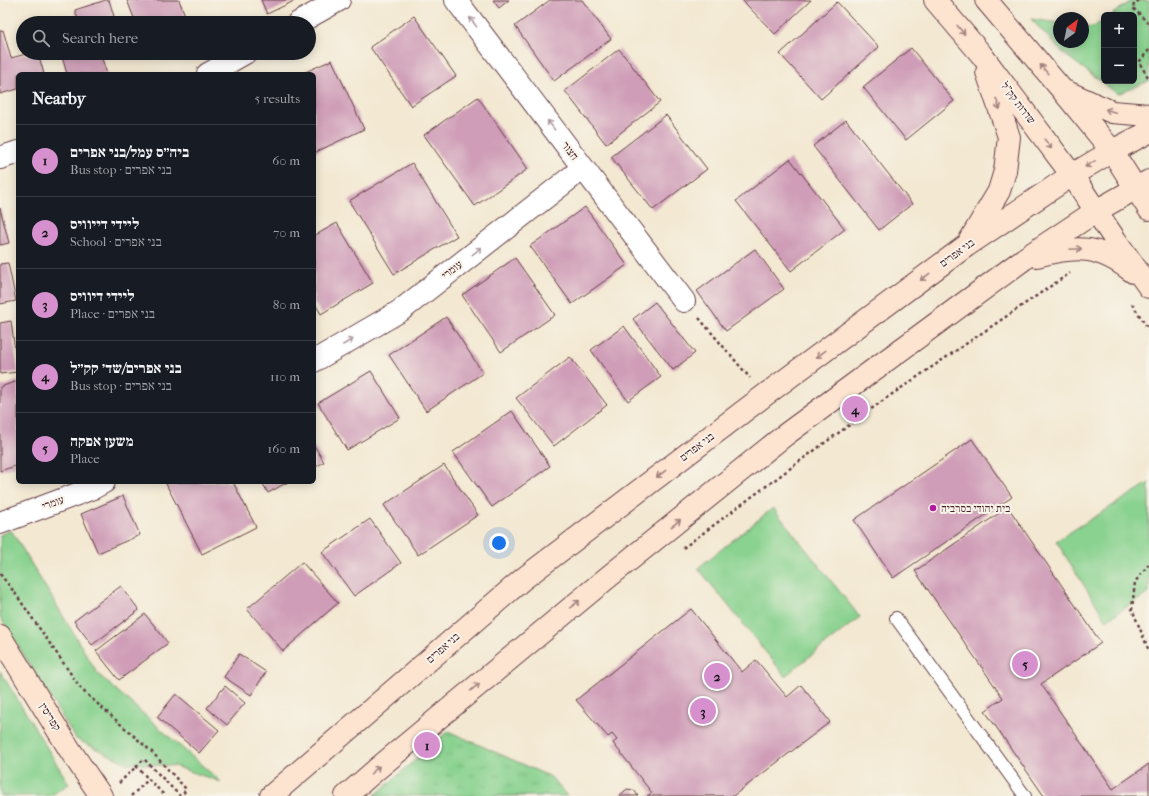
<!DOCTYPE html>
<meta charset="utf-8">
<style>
:root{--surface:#171b24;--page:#20242c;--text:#f1f3f6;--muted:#9ea1a6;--line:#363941;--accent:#d690ce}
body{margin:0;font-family:"IM FELL French Canon","Frank Ruhl Libre",serif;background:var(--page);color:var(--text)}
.controls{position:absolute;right:12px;top:12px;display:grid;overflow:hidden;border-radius:6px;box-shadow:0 2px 10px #0003}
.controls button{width:36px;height:36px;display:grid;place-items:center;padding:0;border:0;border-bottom:1px solid var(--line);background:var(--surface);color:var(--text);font:20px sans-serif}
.compass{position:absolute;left:1053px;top:12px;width:36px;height:36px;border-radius:50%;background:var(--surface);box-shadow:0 2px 10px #0003;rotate:33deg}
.you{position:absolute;left:499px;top:543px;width:14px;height:14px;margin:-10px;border:3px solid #fff;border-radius:50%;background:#1a73e8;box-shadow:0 0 0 6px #1a73e833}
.badge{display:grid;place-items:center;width:26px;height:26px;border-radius:50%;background:var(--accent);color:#111;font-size:13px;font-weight:700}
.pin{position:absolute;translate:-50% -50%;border:2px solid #fff;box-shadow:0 1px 4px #0006}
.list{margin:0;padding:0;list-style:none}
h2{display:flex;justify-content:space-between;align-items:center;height:52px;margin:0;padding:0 16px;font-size:17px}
h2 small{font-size:13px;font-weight:400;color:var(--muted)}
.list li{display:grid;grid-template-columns:26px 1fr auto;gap:12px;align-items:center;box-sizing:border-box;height:72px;padding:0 16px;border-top:1px solid var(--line)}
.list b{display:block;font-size:15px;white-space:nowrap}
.list p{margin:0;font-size:13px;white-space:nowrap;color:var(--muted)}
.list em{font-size:13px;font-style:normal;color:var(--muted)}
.icon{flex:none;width:22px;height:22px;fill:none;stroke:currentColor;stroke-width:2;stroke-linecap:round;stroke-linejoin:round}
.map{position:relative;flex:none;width:1149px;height:796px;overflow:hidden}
.search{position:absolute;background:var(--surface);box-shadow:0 2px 10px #0003;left:16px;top:16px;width:300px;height:44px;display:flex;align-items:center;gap:10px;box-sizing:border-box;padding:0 14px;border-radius:22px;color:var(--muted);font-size:15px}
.panel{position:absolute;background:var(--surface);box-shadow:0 2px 10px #0003;left:16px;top:72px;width:300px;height:412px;border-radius:6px}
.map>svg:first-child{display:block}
.grass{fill:url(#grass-tufts);stroke:#6a785d}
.green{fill:#89d28f;stroke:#6a785d}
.building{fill:#cf9db7}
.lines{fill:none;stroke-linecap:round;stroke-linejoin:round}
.lane-casing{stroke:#633d44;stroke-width:14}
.street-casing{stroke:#633d44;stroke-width:24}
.secondary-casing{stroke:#633d44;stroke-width:24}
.path{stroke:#633d44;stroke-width:2.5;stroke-dasharray:3 3;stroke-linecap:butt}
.lane{stroke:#fff;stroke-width:12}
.street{stroke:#fff;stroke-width:22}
.secondary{stroke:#fde4d1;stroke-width:22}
.oneway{stroke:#ae9aa0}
.oneway2{stroke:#a4827e}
.poi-dot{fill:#b5179e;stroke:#f7f3e8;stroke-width:1.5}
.labels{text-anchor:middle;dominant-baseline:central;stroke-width:4;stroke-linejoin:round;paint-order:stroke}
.street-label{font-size:11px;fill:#4a1f2b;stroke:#f7f3e8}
.poi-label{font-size:11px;fill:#4a1f2b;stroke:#f7f3e8;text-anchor:start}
</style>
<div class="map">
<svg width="1149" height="796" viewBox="0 0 1149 796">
<defs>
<pattern id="grass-tufts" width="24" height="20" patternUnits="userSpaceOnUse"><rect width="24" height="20" fill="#89d28f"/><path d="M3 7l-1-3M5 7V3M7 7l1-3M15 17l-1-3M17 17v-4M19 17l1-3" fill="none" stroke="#78b47c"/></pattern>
</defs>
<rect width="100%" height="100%" fill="#f7f3e8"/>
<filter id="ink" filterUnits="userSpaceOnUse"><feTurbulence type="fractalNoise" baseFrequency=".025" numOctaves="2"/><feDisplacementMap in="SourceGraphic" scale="8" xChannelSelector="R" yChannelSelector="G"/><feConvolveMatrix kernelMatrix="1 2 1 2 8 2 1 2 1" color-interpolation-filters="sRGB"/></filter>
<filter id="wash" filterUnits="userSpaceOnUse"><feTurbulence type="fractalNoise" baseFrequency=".012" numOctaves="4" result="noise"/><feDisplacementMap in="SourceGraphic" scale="16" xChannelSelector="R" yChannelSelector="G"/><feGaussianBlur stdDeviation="0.9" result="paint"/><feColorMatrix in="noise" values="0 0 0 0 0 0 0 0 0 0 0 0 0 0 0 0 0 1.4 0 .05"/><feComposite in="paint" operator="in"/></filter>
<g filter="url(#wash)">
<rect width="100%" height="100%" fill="#f3e8d1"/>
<path class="grass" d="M448,731L551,777L567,796H374Z"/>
<path class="green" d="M1133,0L1149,1V81L1118,94L1064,54L1031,19L1059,23V42H1083V26L1092,28L1104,20V81H1134V15H1111Z
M1149,483V593L1106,620L1056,541Z
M773,508L860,617L785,676L698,568Z
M11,530L98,674L221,782L174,766L126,763L76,739L0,617V535Z
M0,671L69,784L50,796H0Z"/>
<g id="blocks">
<path class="building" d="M106,0H109L116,23H79L75,10Z
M127,0H179L188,23H136Z
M261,0H296L267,14Z
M493,0H509L499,8Z
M550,0H582L611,39L554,81L515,26Z
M742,0H811L775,34Z
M837,2L879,47L821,99L780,54Z
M414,16L456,76L411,106L370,47Z
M3,30L11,58L30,53H38L44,74H18V89L0,94V31Z
M911,48L954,101L906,140L863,87Z
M619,49L660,102L606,144L565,91Z
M61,53H100L107,74H67Z
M332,60L364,129L314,153V74H301Z
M478,97L528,169L475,206L424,135Z
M666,115L707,169L653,210L611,157Z
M846,120L912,204L879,230L813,146Z
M790,159L845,229L791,271L736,201Z
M412,163L457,236L394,274L349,201Z
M585,207L627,265L572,304L530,246Z
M0,208L9,243L0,245Z
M337,223L373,283L321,314L314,302V236Z
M755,249L784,289L726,331L697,291Z
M515,258L555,315L501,352L462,295Z
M8,263L16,301L0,304V264Z
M655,302L695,353L673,370L633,319Z
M446,317L483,373L426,411L389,355Z
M11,321L18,372L0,374V323Z
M624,326L661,377L628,401L591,350Z
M570,357L607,405L554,446L516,398Z
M371,371L400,418L347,450L318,403Z
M18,381V465L0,471V387Z
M512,411L550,466L492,507L453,452Z
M972,439L1012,497L893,578L854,520Z
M314,445L324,462L314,468Z
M444,465L478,515L418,555L384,505Z
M170,482H233L256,527L202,554L166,484Z
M262,482H288L268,493Z
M123,496L140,535L98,553L81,514Z
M1008,507L1101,643L1041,684L1113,789L1149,764V796H1044L985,711L1003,698L915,571Z
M370,519L401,563L354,596L322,552Z
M302,562L338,603L283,651L247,609Z
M121,586L139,610L92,645L74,621Z
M691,609L742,672L756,660L787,697L801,685L830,722L733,796H647L652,793L613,743L617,740L612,734L608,737L576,700Z
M145,614L168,643L119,680L96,651Z
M239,654L266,672L251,695L224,677Z
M225,686L245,703L227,725L207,708Z
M176,694L219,730L199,753L157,717Z
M627,789L634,790L638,796H619Z"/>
</g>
</g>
<g filter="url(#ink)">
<use href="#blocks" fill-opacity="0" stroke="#633d44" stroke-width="1"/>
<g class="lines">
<g class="lane-casing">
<path id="lane" d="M896,618L1025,796"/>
</g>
<g class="street-casing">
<path id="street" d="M456,0L684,301
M298,23L339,0
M208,74L245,53
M0,158L18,152
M314,361L400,311L583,168
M0,523L93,488L104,482"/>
</g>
<g class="secondary-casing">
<path id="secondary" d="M935,0L981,54L1072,175L1116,241L1149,287
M986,0L1063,91L1112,151L1149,209
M1067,92L1112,112L1149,115
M970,240L999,191L1005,171L1009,137L987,72
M1037,256C1077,245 1099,245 1133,272
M0,636L70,750L101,796
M271,796L523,579L765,395L966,246L1072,175L1112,151L1149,132
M346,796L377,769L607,578L785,435L1024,259L1096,211L1149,181"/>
</g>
<path class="path" d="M1139,0L1132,7L1149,24
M1149,50L1139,62L1149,79
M1132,304L1149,330
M699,318L750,378
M683,548L804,458L885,399L1070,273
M1149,564L1135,582L1132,609L1149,651
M0,574L15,593L82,690L152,752L186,789L182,796
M136,766L165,796
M119,783L144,759L180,796
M131,796L149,779"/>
<use href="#lane" class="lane"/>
<use href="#street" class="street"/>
<use href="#secondary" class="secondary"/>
</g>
<defs><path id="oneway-shaft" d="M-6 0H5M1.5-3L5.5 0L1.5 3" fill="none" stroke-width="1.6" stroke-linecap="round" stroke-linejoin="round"/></defs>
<g class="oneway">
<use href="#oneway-shaft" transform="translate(473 22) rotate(-127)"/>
<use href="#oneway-shaft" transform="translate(551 125) rotate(-127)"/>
<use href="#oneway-shaft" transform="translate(477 251) rotate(-38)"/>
<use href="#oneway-shaft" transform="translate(348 342) rotate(-30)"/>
</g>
<g class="oneway2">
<use href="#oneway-shaft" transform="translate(961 30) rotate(50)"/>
<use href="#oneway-shaft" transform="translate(1044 69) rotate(-130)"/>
<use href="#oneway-shaft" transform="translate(998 104) rotate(71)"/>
<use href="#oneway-shaft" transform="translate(1111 111) rotate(-162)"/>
<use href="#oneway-shaft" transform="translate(1048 144) rotate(53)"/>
<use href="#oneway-shaft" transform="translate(1090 164) rotate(149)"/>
<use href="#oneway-shaft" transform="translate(1076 249) rotate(-3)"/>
<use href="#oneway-shaft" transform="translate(925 277) rotate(143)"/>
<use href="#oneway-shaft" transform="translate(821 354) rotate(143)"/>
<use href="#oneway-shaft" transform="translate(661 474) rotate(143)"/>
<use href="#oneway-shaft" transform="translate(676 523) rotate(-39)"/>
<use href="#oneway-shaft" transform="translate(575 604) rotate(-40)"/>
<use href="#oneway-shaft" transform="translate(475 687) rotate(-40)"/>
<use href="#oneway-shaft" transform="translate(375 770) rotate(-41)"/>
</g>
</g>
<circle class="poi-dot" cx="933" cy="508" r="4"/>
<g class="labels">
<g class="street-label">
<text transform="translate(1018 103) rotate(53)">שדרות קק"ל</text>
<text transform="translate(570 151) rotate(53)">חצור</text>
<text transform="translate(957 253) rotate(-36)">בני אפרים</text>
<text transform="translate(452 270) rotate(-38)">עומרי</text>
<text transform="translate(697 447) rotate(-37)">בני אפרים</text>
<text transform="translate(53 503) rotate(-20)">עומרי</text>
<text transform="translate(443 648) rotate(-41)">בני אפרים</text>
<text transform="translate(50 717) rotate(58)">קפריסין</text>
</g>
<g class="poi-label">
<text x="941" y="508">בית יהודי בסרביה</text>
</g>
</g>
</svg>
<div class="controls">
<button>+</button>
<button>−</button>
</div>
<svg class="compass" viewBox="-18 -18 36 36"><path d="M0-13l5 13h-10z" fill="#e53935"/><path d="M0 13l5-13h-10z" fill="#9ea1a6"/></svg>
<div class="you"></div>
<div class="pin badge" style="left:427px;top:745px">1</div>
<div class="pin badge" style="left:717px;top:676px">2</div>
<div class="pin badge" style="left:703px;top:711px">3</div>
<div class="pin badge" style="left:855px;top:409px">4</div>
<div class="pin badge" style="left:1025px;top:664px">5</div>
<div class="search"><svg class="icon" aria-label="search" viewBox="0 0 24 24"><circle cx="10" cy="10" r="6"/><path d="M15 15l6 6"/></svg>Search here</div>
<section class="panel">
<h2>Nearby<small>5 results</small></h2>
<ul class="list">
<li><span class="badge">1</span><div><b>ביה״ס עמל/בני אפרים</b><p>Bus stop · בני אפרים</p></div><em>60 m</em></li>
<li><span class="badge">2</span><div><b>ליידי דייוויס</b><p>School · בני אפרים</p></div><em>70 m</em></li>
<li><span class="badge">3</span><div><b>ליידי דיוויס</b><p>Place · בני אפרים</p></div><em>80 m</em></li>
<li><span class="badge">4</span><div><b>בני אפרים/שד׳ קק״ל</b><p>Bus stop · בני אפרים</p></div><em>110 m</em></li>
<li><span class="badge">5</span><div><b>משען אפקה</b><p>Place</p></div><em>160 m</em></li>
</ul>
</section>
</div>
